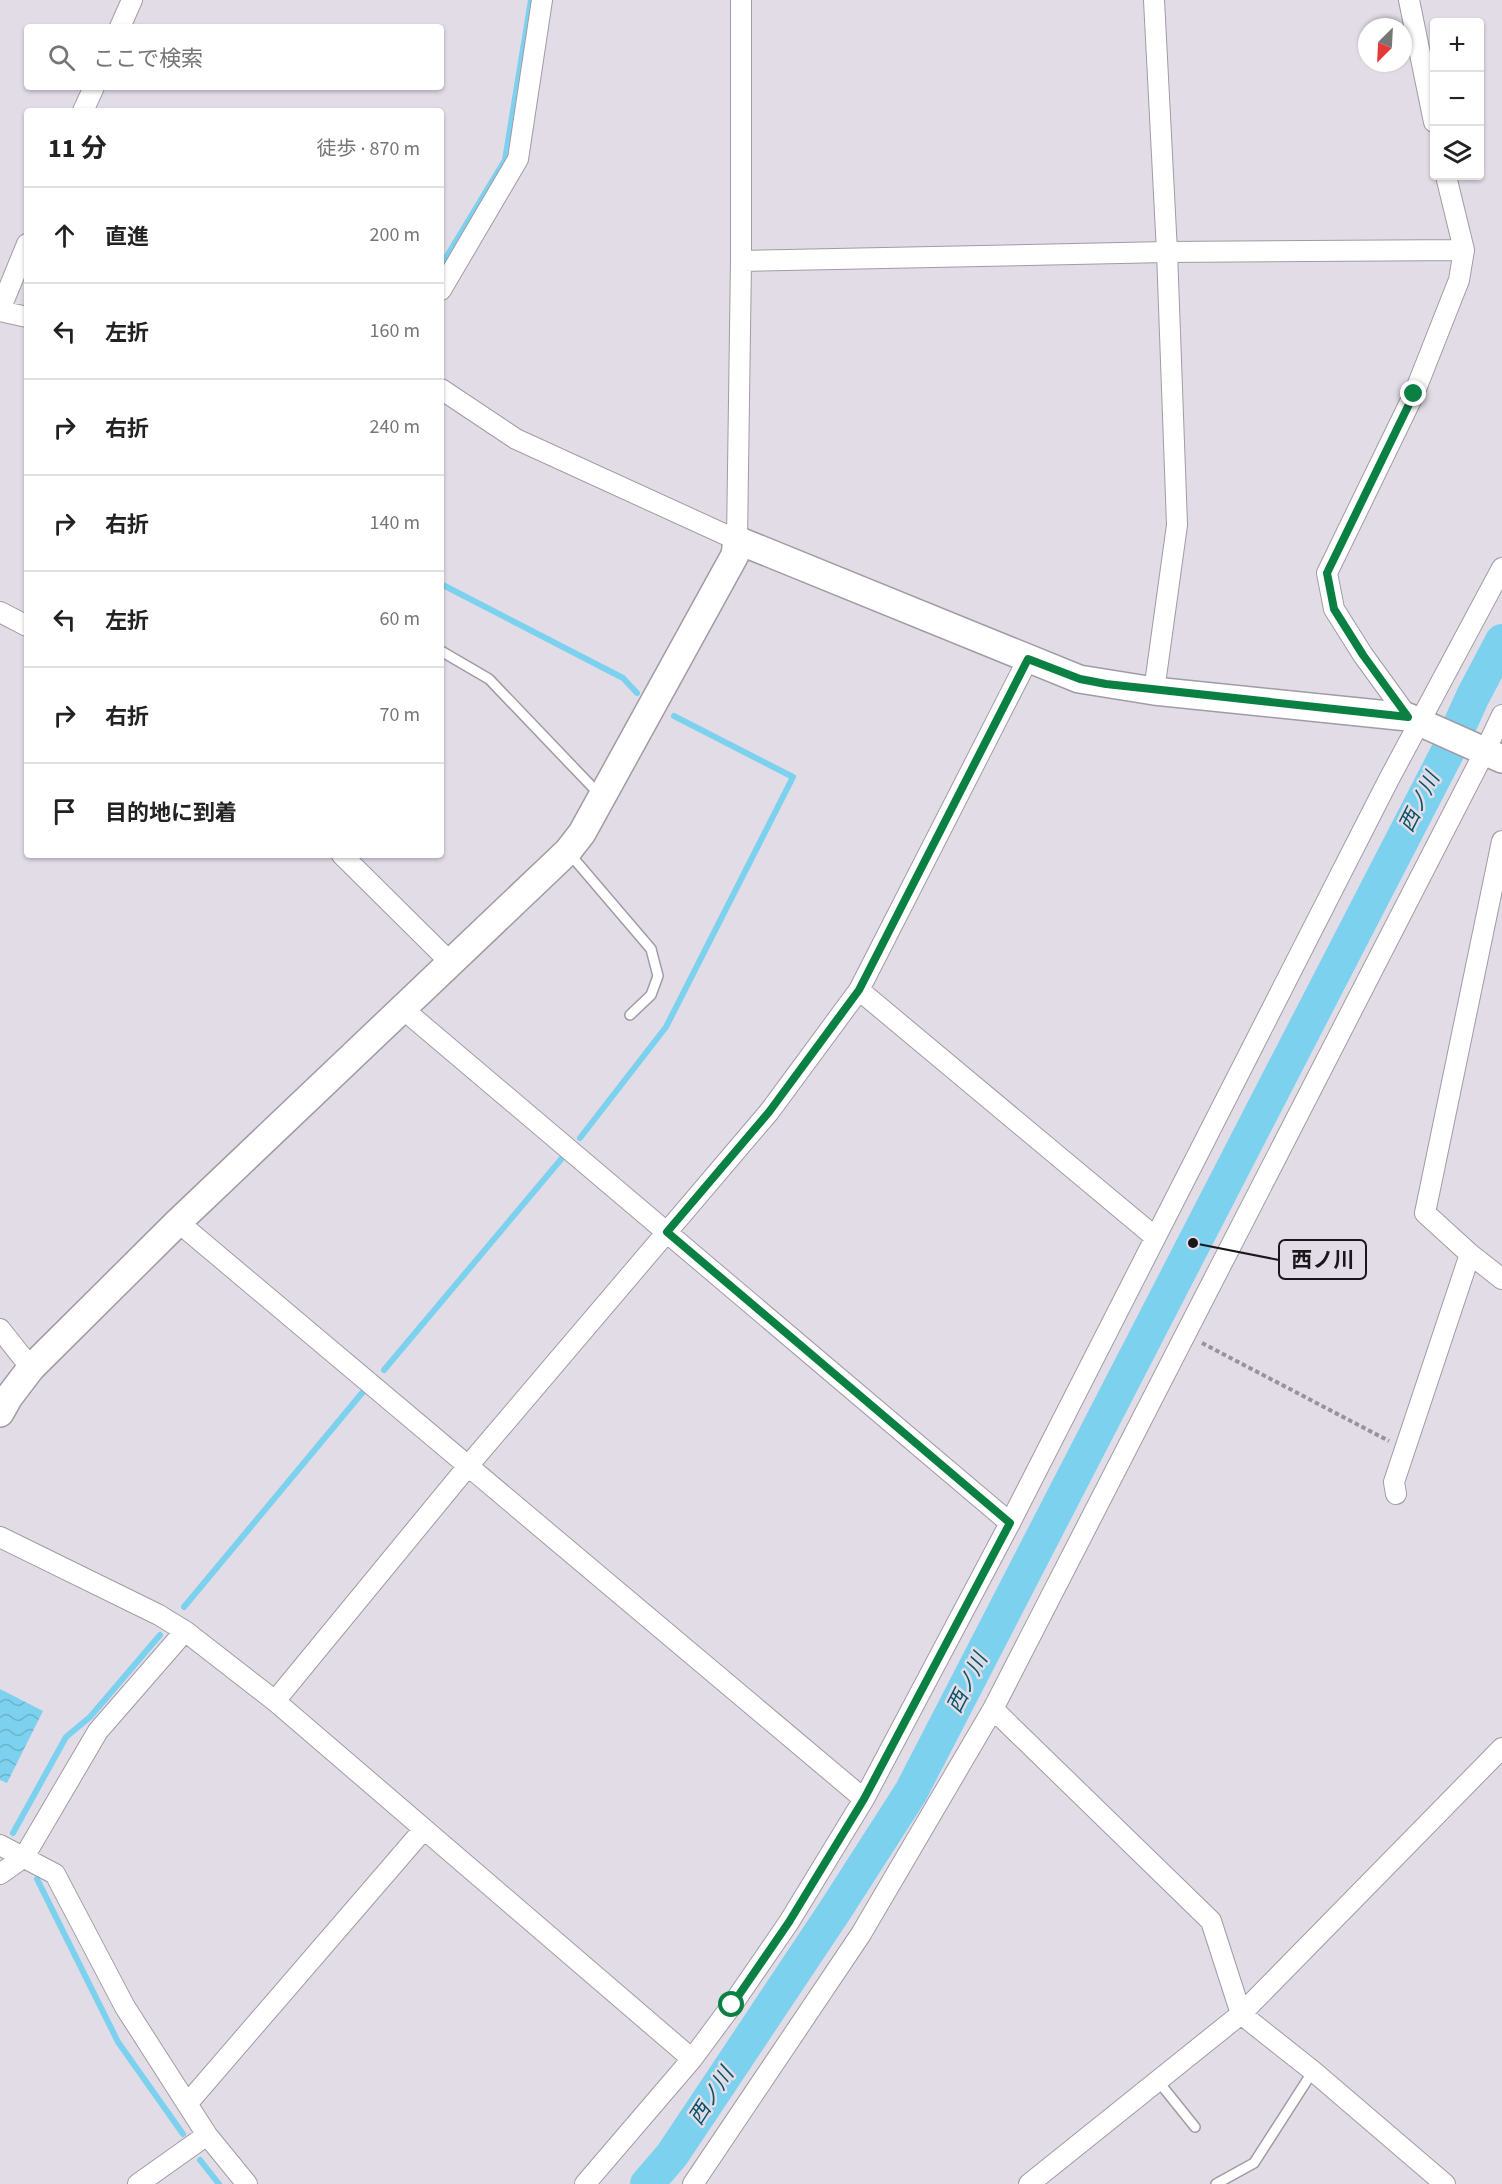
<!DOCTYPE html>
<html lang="ja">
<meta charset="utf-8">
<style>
:root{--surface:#fff;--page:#f6f6f6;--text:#222;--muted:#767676;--line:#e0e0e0}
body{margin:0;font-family:"Source Sans 3","Noto Sans JP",sans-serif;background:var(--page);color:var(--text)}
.controls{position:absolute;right:18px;top:18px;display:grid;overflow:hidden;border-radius:6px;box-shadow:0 2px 4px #0004}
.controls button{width:54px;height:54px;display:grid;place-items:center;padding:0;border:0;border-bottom:2px solid var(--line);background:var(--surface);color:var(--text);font:30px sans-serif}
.compass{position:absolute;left:1358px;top:18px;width:54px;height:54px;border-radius:50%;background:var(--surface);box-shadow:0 2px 4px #0004;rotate:204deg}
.stop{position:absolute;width:18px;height:18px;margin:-14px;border:4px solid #0b8043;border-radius:50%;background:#fff}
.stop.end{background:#0b8043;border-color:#fff;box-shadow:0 2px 6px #0008}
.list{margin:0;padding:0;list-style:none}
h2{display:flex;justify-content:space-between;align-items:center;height:78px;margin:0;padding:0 24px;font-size:26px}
h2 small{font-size:20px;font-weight:400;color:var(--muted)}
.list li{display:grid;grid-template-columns:39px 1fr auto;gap:18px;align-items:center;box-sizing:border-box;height:96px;padding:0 24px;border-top:2px solid var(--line)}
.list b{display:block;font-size:22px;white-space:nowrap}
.list em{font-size:20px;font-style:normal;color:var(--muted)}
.icon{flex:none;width:33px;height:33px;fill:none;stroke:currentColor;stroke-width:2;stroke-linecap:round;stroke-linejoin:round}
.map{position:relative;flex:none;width:1502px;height:2184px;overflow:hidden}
.search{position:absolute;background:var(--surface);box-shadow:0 2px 4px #0004;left:24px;top:24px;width:420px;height:66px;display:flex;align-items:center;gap:15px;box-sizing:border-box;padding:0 21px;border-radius:6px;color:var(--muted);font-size:22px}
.panel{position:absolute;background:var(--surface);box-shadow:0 2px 4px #0004;left:24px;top:108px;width:420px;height:750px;border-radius:6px}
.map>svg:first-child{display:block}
.water{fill:url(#water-waves)}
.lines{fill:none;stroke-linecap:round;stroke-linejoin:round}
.stream{stroke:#7cd1ee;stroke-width:6}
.river{stroke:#7cd1ee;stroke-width:34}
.lane-casing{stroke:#a19ba6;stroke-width:12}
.street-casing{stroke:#a19ba6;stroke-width:22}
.secondary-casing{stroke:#a19ba6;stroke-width:30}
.path{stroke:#97939b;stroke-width:4;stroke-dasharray:4.5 3;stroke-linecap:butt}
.lane{stroke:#fff;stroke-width:9}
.street{stroke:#fff;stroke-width:20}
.secondary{stroke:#fff;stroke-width:27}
.route{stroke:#0b8043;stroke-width:8}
.labels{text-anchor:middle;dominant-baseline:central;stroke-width:5;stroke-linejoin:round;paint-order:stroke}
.water-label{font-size:21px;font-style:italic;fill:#085367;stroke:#e2dce7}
.leader{fill:none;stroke:#19171b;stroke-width:2}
.callout-dot{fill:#19171b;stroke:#e2dce7;stroke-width:2}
.callout{fill:#e2dce7;stroke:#19171b;stroke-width:2}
.callout-label{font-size:21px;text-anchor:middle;font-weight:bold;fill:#19171b}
</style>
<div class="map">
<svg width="1502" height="2184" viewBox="0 0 1502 2184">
<defs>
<pattern id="water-waves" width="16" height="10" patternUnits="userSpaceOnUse" patternTransform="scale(1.5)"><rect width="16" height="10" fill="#7cd1ee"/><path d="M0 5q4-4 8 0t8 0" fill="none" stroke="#6bb3cc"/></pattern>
</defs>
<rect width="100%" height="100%" fill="#e2dce7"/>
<path class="water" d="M0,1689L43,1711L7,1783L0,1780Z"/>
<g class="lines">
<path class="stream" d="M441,266L505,160L531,0
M441,584L623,678L637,693
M580,1138L666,1027L793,777L674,716
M384,1370L563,1157
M184,1607L362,1393
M13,1833L66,1737L90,1717L160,1635
M37,1879L118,2042L183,2134
M200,2160L219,2184"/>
<path class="river" d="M647,2184L672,2155L834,1912L911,1792L1448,751L1473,696L1502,641"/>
<g class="lane-casing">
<path id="lane" d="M441,651L489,679L599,794
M569,853L651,949L658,976L651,995L630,1015
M1158,2081L1195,2127
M1216,2184L1254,2163L1313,2071"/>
</g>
<g class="street-casing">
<path id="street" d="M1154,0L1167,252L1177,525L1154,691
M1409,0L1434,122
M120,27L132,0
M83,111L94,87
M741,261L1167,252L1464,250
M441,290L518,159L542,0
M0,310L27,244
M0,311L27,317
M441,389L516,439L737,540L741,261V0
M0,612L27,626
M1408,717L1363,655L1334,609L1327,573L1414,394L1459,280L1464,250L1446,176
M1502,841L1425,1213L1470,1254L1502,1279
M342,855L451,963
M859,990L1155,1237
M403,1009L1010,1523
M178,1222L864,1799
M0,1329L31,1368
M1396,1494L1394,1482L1470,1254
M0,1537L159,1615L185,1631L275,1701L692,2059
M275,1701L468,1466L769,1112L859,990L1028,659
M993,1709L1211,1921L1241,2014L1313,2071L1445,2184
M0,1845L55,1874L125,2007L207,2135L247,2184
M0,1874L24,1857L98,1731L185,1631
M187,2104L424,1829
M138,2184L207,2135
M585,2184L692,2059L732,2005L789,1922L864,1799L1010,1523L1388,781L1502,568
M693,2184L861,1934L993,1709L1485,751L1502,715
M1029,2184L1241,2014L1502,1748"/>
</g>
<g class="secondary-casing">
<path id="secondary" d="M0,1413L9,1397L31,1368L178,1222L568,851L582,833L735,555L737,540L1079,679L1154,691L1408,717L1502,759"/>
</g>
<path class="path" d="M1202,1343L1389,1441"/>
<use href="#lane" class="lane"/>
<use href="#street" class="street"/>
<use href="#secondary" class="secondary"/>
</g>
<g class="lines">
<path class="route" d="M732,2005L789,1922L864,1799L1010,1523L667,1232L769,1112L859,990L1028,659L1080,679L1106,684L1408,717L1363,655L1334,609L1327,573L1414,394"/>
</g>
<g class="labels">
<g class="water-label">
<text transform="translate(1419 802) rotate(-63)">西ノ川</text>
<text transform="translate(967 1683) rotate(-63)">西ノ川</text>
<text transform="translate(711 2096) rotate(-57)">西ノ川</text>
</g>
</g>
<path class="leader" d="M1193 1243L1279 1260"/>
<circle class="callout-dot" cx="1193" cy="1243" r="6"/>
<rect class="callout" x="1279" y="1240" width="87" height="39" rx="6"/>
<g class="callout-label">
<text x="1323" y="1267">西ノ川</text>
</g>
</svg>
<div class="controls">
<button>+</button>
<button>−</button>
<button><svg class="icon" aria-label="layers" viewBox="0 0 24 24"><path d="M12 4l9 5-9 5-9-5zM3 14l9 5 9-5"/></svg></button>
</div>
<svg class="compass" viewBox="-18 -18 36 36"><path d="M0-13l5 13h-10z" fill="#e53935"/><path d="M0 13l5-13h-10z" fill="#767676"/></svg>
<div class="stop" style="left:732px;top:2005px"></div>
<div class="stop end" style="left:1414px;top:394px"></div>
<div class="search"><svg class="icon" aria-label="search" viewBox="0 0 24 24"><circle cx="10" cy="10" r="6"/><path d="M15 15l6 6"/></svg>ここで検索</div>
<section class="panel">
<h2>11 分<small>徒歩 · 870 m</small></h2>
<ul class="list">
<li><svg class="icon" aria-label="ahead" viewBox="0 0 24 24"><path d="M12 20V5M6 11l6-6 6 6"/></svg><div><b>直進</b></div><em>200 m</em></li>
<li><svg class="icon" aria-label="left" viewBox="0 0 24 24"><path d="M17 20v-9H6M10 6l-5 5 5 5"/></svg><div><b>左折</b></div><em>160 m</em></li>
<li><svg class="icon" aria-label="right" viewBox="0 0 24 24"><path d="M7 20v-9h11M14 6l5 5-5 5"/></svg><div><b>右折</b></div><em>240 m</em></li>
<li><svg class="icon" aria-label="right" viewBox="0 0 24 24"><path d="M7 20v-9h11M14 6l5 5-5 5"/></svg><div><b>右折</b></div><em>140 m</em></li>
<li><svg class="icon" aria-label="left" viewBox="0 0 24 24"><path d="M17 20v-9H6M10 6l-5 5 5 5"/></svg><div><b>左折</b></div><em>60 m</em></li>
<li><svg class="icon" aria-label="right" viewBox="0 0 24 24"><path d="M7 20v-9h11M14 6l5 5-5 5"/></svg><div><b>右折</b></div><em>70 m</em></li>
<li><svg class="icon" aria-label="arrive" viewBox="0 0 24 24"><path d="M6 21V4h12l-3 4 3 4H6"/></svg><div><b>目的地に到着</b></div></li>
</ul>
</section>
</div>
